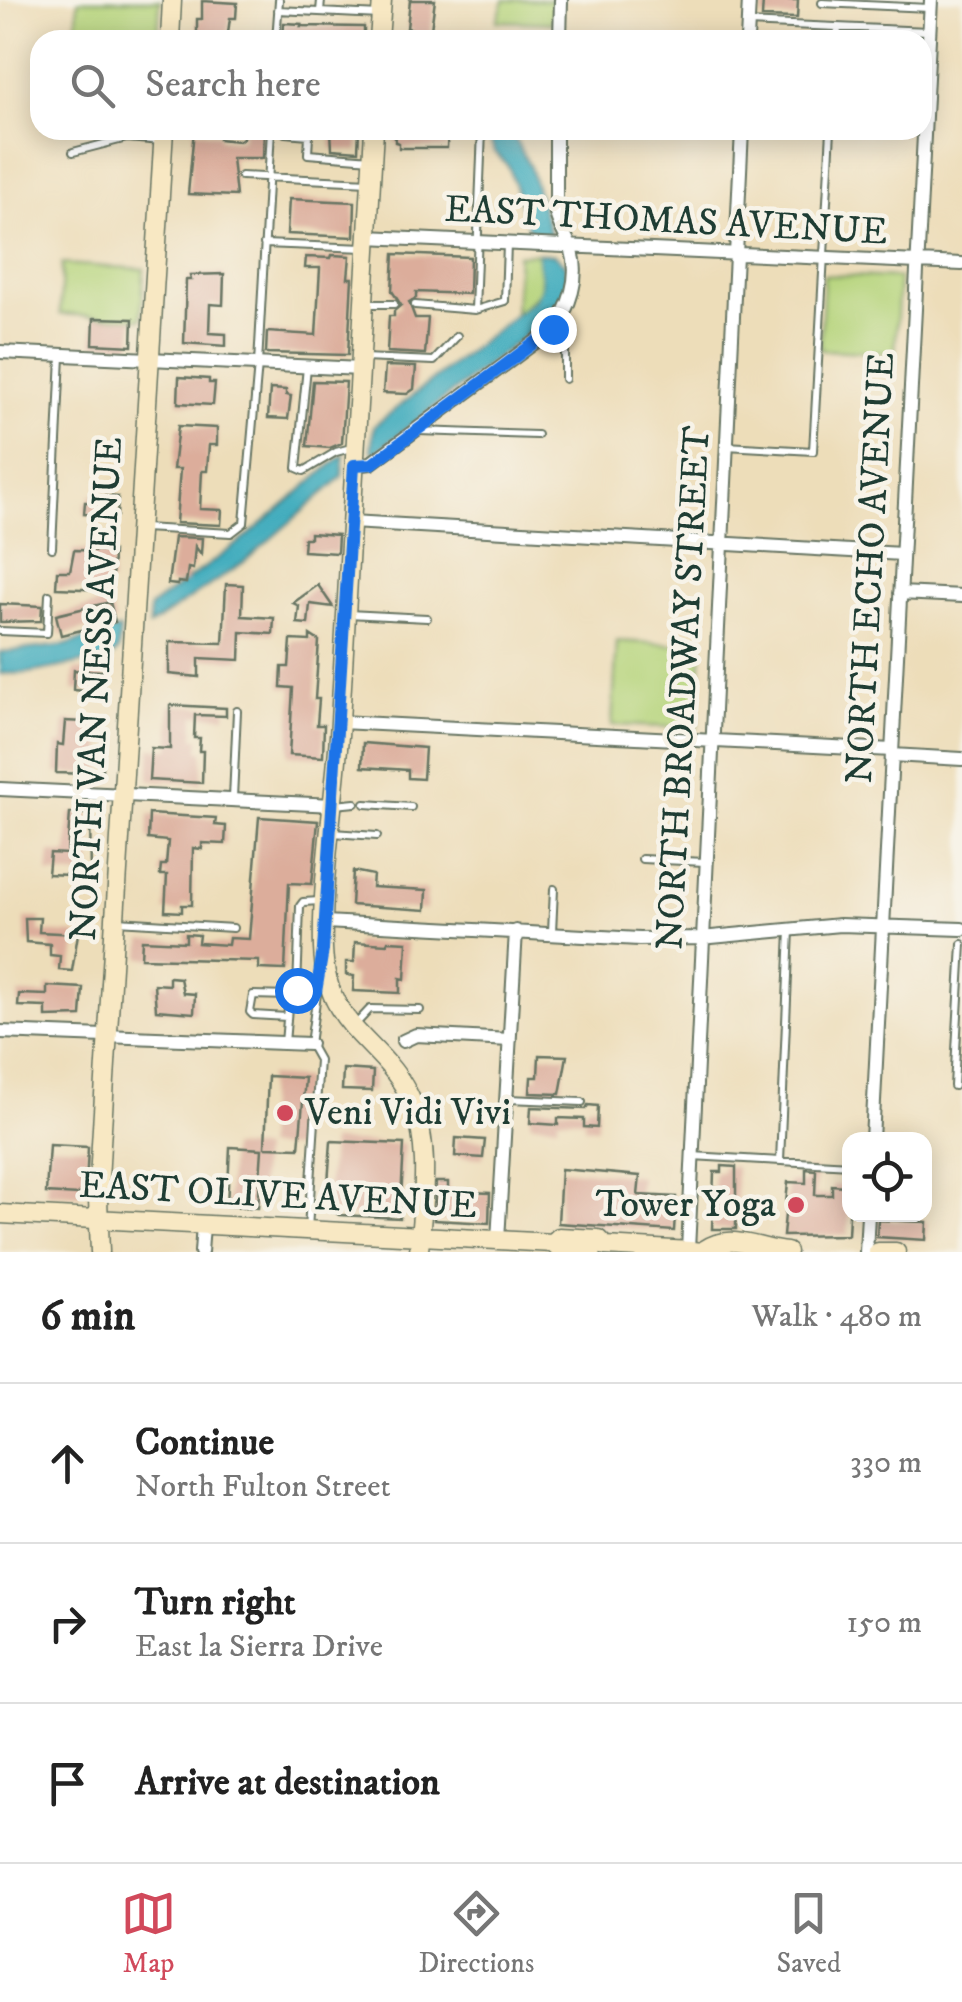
<!DOCTYPE html>
<meta charset="utf-8">
<style>
:root{--surface:#fff;--page:#f2f2f2;--text:#222;--muted:#767676;--line:#e0e0e0;--accent:#d1495b}
body{margin:0;font-family:"IM FELL DW Pica",serif;background:var(--page);color:var(--text)}
.controls{position:absolute;right:30px;bottom:30px;display:grid;overflow:hidden;border-radius:20px;box-shadow:0 5px 25px #0003}
.controls button{width:90px;height:90px;display:grid;place-items:center;padding:0;border:0;border-bottom:2px solid var(--line);background:var(--surface);color:var(--text);font:50px sans-serif}
.stop{position:absolute;width:30px;height:30px;margin:-22px;border:8px solid #1a73e8;border-radius:50%;background:#fff}
.stop.end{background:#1a73e8;border-color:#fff;box-shadow:0 2px 10px #0008}
.list{margin:0;padding:0;list-style:none}
h2{display:flex;justify-content:space-between;align-items:center;height:130px;margin:0;padding:0 40px;font-size:42px}
h2 small{font-size:32px;font-weight:400;color:var(--muted)}
.list li{display:grid;grid-template-columns:65px 1fr auto;gap:30px;align-items:center;box-sizing:border-box;height:160px;padding:0 40px;border-top:2px solid var(--line)}
.list b{display:block;font-size:38px;white-space:nowrap}
.list p{margin:0;font-size:32px;white-space:nowrap;color:var(--muted)}
.list em{font-size:32px;font-style:normal;color:var(--muted)}
.icon{flex:none;width:55px;height:55px;fill:none;stroke:currentColor;stroke-width:2;stroke-linecap:round;stroke-linejoin:round}
.map{position:relative;flex:none;width:962px;height:1252px;overflow:hidden}
.search{position:absolute;background:var(--surface);box-shadow:0 5px 25px #0003;left:30px;right:30px;top:30px;height:110px;display:flex;align-items:center;gap:25px;box-sizing:border-box;padding:0 35px;border-radius:30px;color:var(--muted);font-size:38px}
.sheet{height:610px;background:var(--surface)}
nav{display:flex;justify-content:space-around;align-items:center;box-sizing:border-box;height:140px;border-top:2px solid var(--line);background:var(--surface);font-size:28px;color:var(--muted)}
nav a{display:grid;justify-items:center;gap:5px}
nav .on{color:var(--accent)}
.map>svg:first-child{display:block}
.green{fill:#b6d47b;stroke:#6a8858;stroke-width:2.5}
.water{fill:#3facbd;stroke:#2f7478;stroke-width:2.5}
.building{fill:#dcad9b}
.lines{fill:none;stroke-linecap:round;stroke-linejoin:round}
.lane-casing{stroke:#677563;stroke-width:10}
.street-casing{stroke:#677563;stroke-width:16}
.secondary-casing{stroke:#677563;stroke-width:21}
.lane{stroke:#fff;stroke-width:6}
.street{stroke:#fff;stroke-width:12}
.secondary{stroke:#f8e8c3;stroke-width:18}
.route{stroke:#1a73e8;stroke-width:12}
.poi-dot{fill:#d1495b;stroke:#f7f3e8;stroke-width:4}
.labels{text-anchor:middle;dominant-baseline:central;stroke-width:9;stroke-linejoin:round;paint-order:stroke}
.street-label{font-size:38px;fill:#1f3d34;stroke:#f7f3e8}
.poi-label{font-size:38px;fill:#1f3d34;stroke:#f7f3e8;text-anchor:start}
</style>
<div class="map">
<svg width="962" height="1252" viewBox="0 0 962 1252">
<rect width="100%" height="100%" fill="#f7f3e8"/>
<filter id="ink" filterUnits="userSpaceOnUse"><feTurbulence type="fractalNoise" baseFrequency=".01" numOctaves="2"/><feDisplacementMap in="SourceGraphic" scale="20" xChannelSelector="R" yChannelSelector="G"/><feConvolveMatrix kernelMatrix="1 2 1 2 8 2 1 2 1" color-interpolation-filters="sRGB"/></filter>
<filter id="wash" filterUnits="userSpaceOnUse"><feTurbulence type="fractalNoise" baseFrequency=".0048" numOctaves="4" result="noise"/><feDisplacementMap in="SourceGraphic" scale="40" xChannelSelector="R" yChannelSelector="G"/><feGaussianBlur stdDeviation="2.25" result="paint"/><feColorMatrix in="noise" values="0 0 0 0 0 0 0 0 0 0 0 0 0 0 0 0 0 1.4 0 .05"/><feComposite in="paint" operator="in"/></filter>
<g filter="url(#wash)">
<rect width="100%" height="100%" fill="#edddb9"/>
<path class="green" d="M78,0H160L158,40L76,37Z
M504,0H554L552,23L497,21Z
M538,253L542,290L515,315L518,255Z
M62,264L144,269L141,319L60,314Z
M824,275L899,278L895,353L820,350Z
M617,641L702,646L697,728L612,725Z"/>
<path class="water" d="M487,130H510L530,167L550,234L546,238L530,234L509,167L494,151Z
M538,253L555,255L566,265L568,287L560,308L375,453L371,450L374,426L534,300C548,282 537,273 538,253Z
M344,454L342,477L244,562L149,626L150,607L244,539Z
M120,629L118,651L110,658L28,673L0,674V652L65,645Z"/>
<g id="blocks">
<path class="building" d="M410,0H435L430,37L412,36V29L407,28Z
M763,0H798L797,18L762,17Z
M202,1L237,3L236,18H230L227,40H197V19H202Z
M284,23L302,24L301,26L364,27V38L283,40Z
M194,130L219,135V139L239,141L243,138V130H264L263,158H232L236,196L188,194Z
M331,130H359L358,151L332,149Z
M395,130H448L447,148H399V143L395,142Z
M289,199L355,202L354,237L287,234Z
M394,254L470,257L469,294L416,292V298L409,302L415,318H428L425,354L387,352L389,316H394V311L401,305L392,291Z
M332,255L350,256L348,278H352L348,355L266,353L267,332L316,335L320,268H305L306,257L331,258Z
M224,274L223,305L210,304L209,333L226,334V346L184,343L186,280H191L190,275Z
M94,318L133,319L132,346L93,344Z
M385,366L416,367L414,389L407,394L383,393Z
M179,377L209,379V383H215L213,405L178,403Z
M313,381L346,382L342,443L330,448L307,446Z
M270,389L286,390V395L291,396L288,419L268,418Z
M178,426L217,428V445H209L207,471H202L200,509L222,510L221,525L176,523L180,469H173Z
M90,495L118,497L117,516L84,514L85,502H90Z
M310,533L338,535L337,553L303,551L304,538H310Z
M174,537L202,538L201,554L195,546L193,569L188,568L186,583L178,582V585L168,584Z
M74,550L113,551L112,583L109,582L108,590L56,588L57,571H70Z
M226,584L243,585L242,616L274,618L273,634L241,632L240,660L199,658V677L169,674V642L223,643Z
M318,585L333,607L310,604L308,624L297,623L299,606L293,603Z
M110,602L115,622L61,635L56,615Z
M0,604L42,606L41,621L0,622Z
M310,635L319,641L315,699H319L317,725H324L323,757L289,755L293,688L281,687L282,667H289L291,640L310,641Z
M74,670L104,671L103,692L73,690Z
M170,705L226,708V716L195,715L194,738H200L199,751H203L202,783L149,780L151,748L170,749Z
M65,721L102,723V772L90,771V774L56,773L57,744L63,745Z
M363,743L425,748L423,779L408,778V770L362,767Z
M70,813L90,814L91,876L48,874L50,853L67,854Z
M149,814L216,818L215,825L226,826L225,844L202,843V849L193,848L192,905H182V912L165,911L167,875H160L161,865H166L168,841L148,839Z
M259,817L318,821L312,884L289,883L285,970L259,969V961L141,958L142,940L186,942V934L199,935L198,943L228,945L229,938L249,939Z
M353,871L373,875L372,887L427,890L426,910L351,905Z
M25,918H40L39,932L78,934L72,971L59,970L60,956L50,955V944L26,942Z
M388,941L407,942L405,979L400,978V993L353,991L354,976L346,975V962H354L355,942L387,944Z
M169,977L180,978L183,993L195,994L194,1013L156,1010L154,984L169,985Z
M47,986L83,988L81,1016L46,1017V1007L18,1006L19,994L47,995Z
M539,1055L567,1056L560,1094L530,1093L531,1077H538Z
M343,1069L373,1071L372,1091L342,1090Z
M268,1076L305,1078L299,1148L265,1147Z
M588,1105L598,1106L597,1128L584,1127V1119L558,1118V1125L530,1123L531,1107L586,1109Z
M456,1138L485,1140L483,1158L455,1156Z
M331,1141L404,1144L400,1218L339,1215L331,1210L327,1198Z
M49,1145L88,1147L86,1187L78,1195L46,1193Z
M230,1147L262,1149L258,1208L227,1206Z
M722,1166L736,1167V1229H712L714,1172H722Z
M561,1169L640,1176L638,1195L676,1197L674,1231L558,1223Z
M806,1169L816,1170L815,1195H832V1185L844,1186L843,1195L850,1196L848,1235L783,1236L788,1182L806,1183Z
M436,1182H448V1191L490,1193L489,1223L434,1220Z
M878,1220L927,1222L926,1240L877,1237Z"/>
</g>
</g>
<g filter="url(#ink)">
<use href="#blocks" fill-opacity="0" stroke="#677563" stroke-width="2.5"/>
<g class="lines">
<g class="lane-casing">
<path id="lane" d="M822,3L929,8
M278,10L380,15
M320,12L321,0
M748,23L928,31
M234,39L247,40
M276,40L279,0
M837,40L838,28
M285,133L309,135L308,154L371,159
M73,152L127,138L162,141
M241,176L369,182
M264,244L365,248
M365,304H394
M415,305L475,310L505,301L507,244
M475,310L482,130
M554,330L565,343V379
M363,358L434,361L457,336
M307,367L297,468L304,471L336,452L351,448
M419,431L537,435
M726,446L813,451L831,130
M143,528L231,533L244,523L258,364L271,130
M52,548L61,356
M348,614L427,618
M0,631L47,633L49,595
M233,798L237,711
M365,804L411,807
M335,805L355,803
M332,833L377,836
M642,859L705,862
M117,921L233,928
M552,932L554,889
M297,990L300,906L303,902L320,901
M287,1017L253,1015L250,1012L253,995L289,996
M354,1026L370,1009L420,1010
M285,1043L289,996L297,990L316,991
M954,1086L962,944
M508,1099L582,1102
M692,1156L850,1165
M780,1161L790,930
M308,1229L319,1060L310,1044L320,972"/>
</g>
<g class="street-casing">
<path id="street" d="M560,40L561,0
M747,40L749,0
M367,237L962,264
M0,352L361,369
M355,465L371,463L553,329C570,308 580,277 572,251C568,238 559,227 556,213V130
M351,522L902,554
M900,593L962,596
M340,722L892,750
M892,755L962,759
M0,789L334,805
M325,922L639,939L701,938L840,925L962,929
M0,1032L310,1044
M403,1041L416,1035L510,1040
M872,1140L931,0
M498,1240L516,931
M688,1250L742,130
M201,1252L203,1225
M866,1252L868,1214"/>
</g>
<g class="secondary-casing">
<path id="secondary" d="M170,40L172,0
M379,40L382,0
M374,130C361,327 352,524 340,721C336,794 321,877 323,948C326,1033 385,1039 412,1102C432,1148 422,1204 419,1252
M0,1214L553,1243L559,1237L598,1239L605,1246L707,1252
M553,1243L560,1250L592,1252
M704,1250C731,1231 758,1250 787,1252
M100,1252L98,1199L101,1144L164,130
M878,1252H896"/>
</g>
<use href="#lane" class="lane"/>
<use href="#street" class="street"/>
<use href="#secondary" class="secondary"/>
</g>
</g>
<g class="lines" filter="url(#ink)">
<path class="route" d="M297,990L316,992L323,950L354,465L372,464L553,329"/>
</g>
<g class="poi-dot">
<circle cx="285" cy="1113" r="10"/>
<circle cx="796" cy="1205" r="10"/>
</g>
<g class="labels">
<g class="street-label">
<text transform="translate(666 221) rotate(3)">EAST THOMAS AVENUE</text>
<text transform="translate(871 568) rotate(-87)">NORTH ECHO AVENUE</text>
<text transform="translate(684 688) rotate(-87)">NORTH BROADWAY STREET</text>
<text transform="translate(97 689) rotate(-87)">NORTH VAN NESS AVENUE</text>
<text transform="translate(278 1196) rotate(3)">EAST OLIVE AVENUE</text>
</g>
<g class="poi-label">
<text x="305" y="1113">Veni Vidi Vivi</text>
<text x="776" y="1205" text-anchor="end">Tower Yoga</text>
</g>
</g>
</svg>
<div class="controls">
<button><svg class="icon" aria-label="locate" viewBox="0 0 24 24"><circle cx="12" cy="12" r="6"/><path d="M12 2v4M12 18v4M2 12h4M18 12h4"/></svg></button>
</div>
<div class="stop" style="left:297px;top:990px"></div>
<div class="stop end" style="left:553px;top:329px"></div>
<div class="search"><svg class="icon" aria-label="search" viewBox="0 0 24 24"><circle cx="10" cy="10" r="6"/><path d="M15 15l6 6"/></svg>Search here</div>
</div>
<section class="sheet">
<h2>6 min<small>Walk · 480 m</small></h2>
<ul class="list">
<li><svg class="icon" aria-label="ahead" viewBox="0 0 24 24"><path d="M12 20V5M6 11l6-6 6 6"/></svg><div><b>Continue</b><p>North Fulton Street</p></div><em>330 m</em></li>
<li><svg class="icon" aria-label="right" viewBox="0 0 24 24"><path d="M7 20v-9h11M14 6l5 5-5 5"/></svg><div><b>Turn right</b><p>East la Sierra Drive</p></div><em>150 m</em></li>
<li><svg class="icon" aria-label="arrive" viewBox="0 0 24 24"><path d="M6 21V4h12l-3 4 3 4H6"/></svg><div><b>Arrive at destination</b></div></li>
</ul>
</section>
<nav>
<a class="on"><svg class="icon" aria-label="map" viewBox="0 0 24 24"><path d="M3 6l6-2 6 2 6-2v14l-6 2-6-2-6 2zM9 4v14M15 6v14"/></svg>Map</a>
<a><svg class="icon" aria-label="directions" viewBox="0 0 24 24"><path d="M12 3l9 9-9 9-9-9zM9 14v-3h6M13 9l2 2-2 2"/></svg>Directions</a>
<a><svg class="icon" aria-label="saved" viewBox="0 0 24 24"><path d="M7 4h10v16l-5-4-5 4z"/></svg>Saved</a>
</nav>
